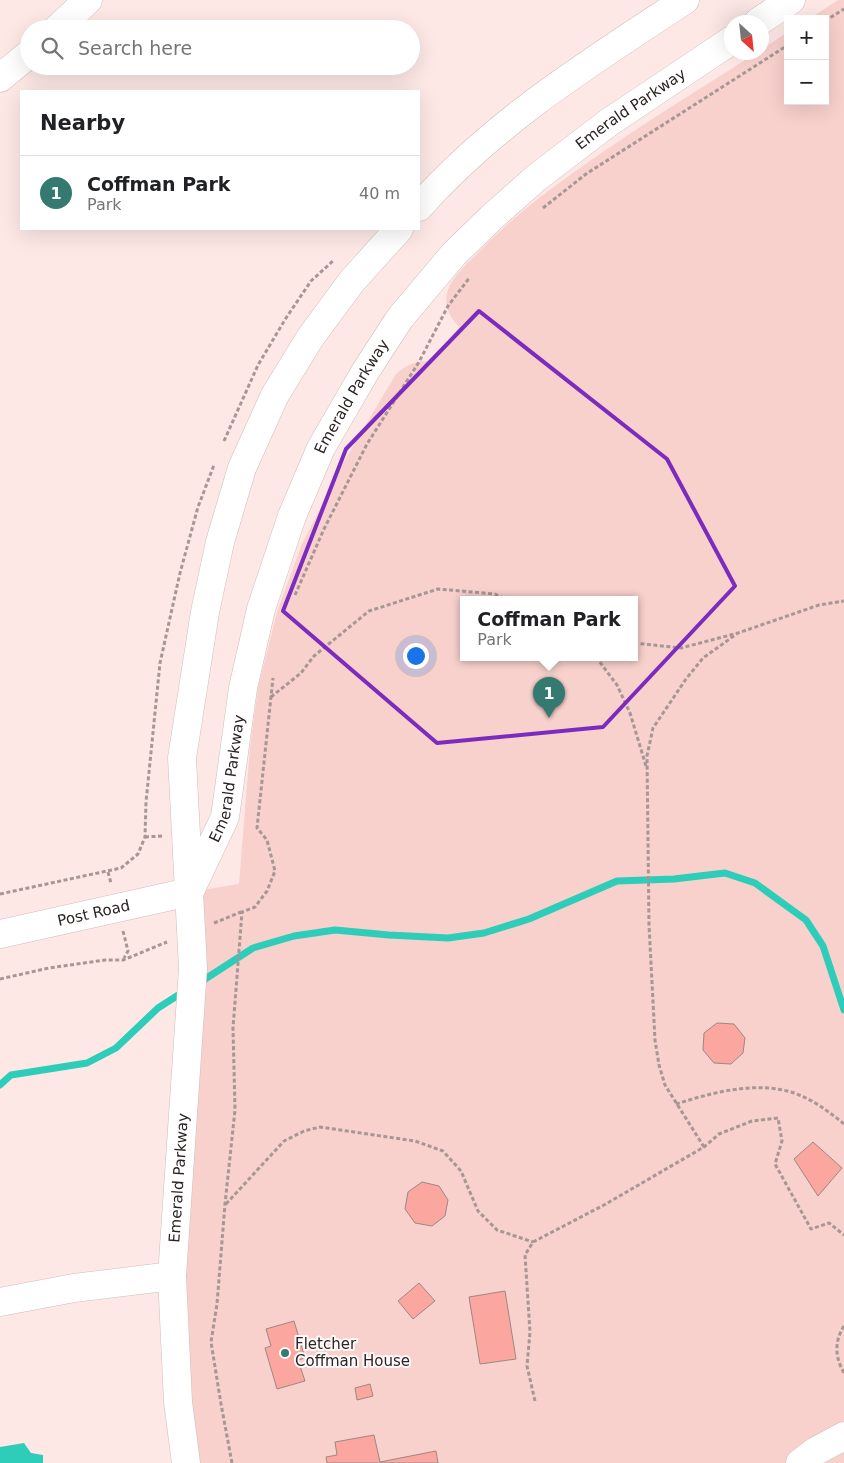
<!DOCTYPE html>
<meta charset="utf-8">
<style>
:root{--surface:#fff;--page:#f2f2f2;--text:#202124;--muted:#757577;--line:#e0e0e0;--accent:#347a70}
body{margin:0;font-family:"DejaVu Sans",sans-serif;background:var(--page);color:var(--text)}
.controls{position:absolute;right:15px;top:15px;display:grid;overflow:hidden;border-radius:0px;box-shadow:0 5px 20px #0002}
.controls button{width:45px;height:45px;display:grid;place-items:center;padding:0;border:0;border-bottom:1px solid var(--line);background:var(--surface);color:var(--text);font:25px sans-serif}
.compass{position:absolute;left:724px;top:15px;width:45px;height:45px;border-radius:50%;background:var(--surface);box-shadow:0 5px 20px #0002;rotate:153deg}
.you{position:absolute;left:415px;top:655px;width:18px;height:18px;margin:-12px;border:4px solid #fff;border-radius:50%;background:#1a73e8;box-shadow:0 0 0 8px #1a73e833}
.badge{display:grid;place-items:center;width:32px;height:32px;border-radius:50%;background:var(--accent);color:#fff;font-size:16px;font-weight:700}
.pin{position:absolute;translate:-50% -41px;filter:drop-shadow(0 1px 2px #0008)}
.pin::after{content:'';position:absolute;top:26px;width:18px;height:15px;background:inherit;clip-path:polygon(0 0,100% 0,50% 100%)}
.popup{position:absolute;left:460px;top:596px;width:178px;height:65px;box-sizing:border-box;display:grid;place-content:center;border-radius:0px;background:var(--surface);filter:drop-shadow(0 1px 4px #0005);font-size:16px;white-space:nowrap;color:var(--muted)}
.popup b{font-size:19px;color:var(--text)}
.popup::after{content:'';position:absolute;left:50%;top:100%;margin-left:-10px;border:10px solid transparent;border-top-color:var(--surface)}
.list{margin:0;padding:0;list-style:none}
h2{display:flex;justify-content:space-between;align-items:center;height:65px;margin:0;padding:0 20px;font-size:21px}
h2 small{font-size:16px;font-weight:400;color:var(--muted)}
.list li{display:grid;grid-template-columns:32px 1fr auto;gap:15px;align-items:center;box-sizing:border-box;height:75px;padding:0 20px;border-top:1px solid var(--line)}
.list b{display:block;font-size:19px;white-space:nowrap}
.list p{margin:0;font-size:16px;white-space:nowrap;color:var(--muted)}
.list em{font-size:16px;font-style:normal;color:var(--muted)}
.icon{flex:none;width:28px;height:28px;fill:none;stroke:currentColor;stroke-width:2;stroke-linecap:round;stroke-linejoin:round}
.map{position:relative;flex:none;width:844px;height:1463px;overflow:hidden}
.search{position:absolute;background:var(--surface);box-shadow:0 5px 20px #0002;left:20px;top:20px;width:400px;height:55px;display:flex;align-items:center;gap:12px;box-sizing:border-box;padding:0 18px;border-radius:28px;color:var(--muted);font-size:19px}
.panel{position:absolute;background:var(--surface);box-shadow:0 5px 20px #0002;left:20px;top:90px;width:400px;height:140px;border-radius:0px}
.map>svg:first-child{display:block}
.green{fill:#f8d0cc;fill-rule:evenodd}
.water{fill:#2dcdb9}
.lines{fill:none;stroke-linecap:round;stroke-linejoin:round}
.stream{stroke:#2dcdb9;stroke-width:7}
.building{fill:#fba69e;stroke:#9b8886}
.minor-casing{stroke:#d0bcba;stroke-width:29}
.major-casing{stroke:#d0bcba;stroke-width:29}
.highway-casing{stroke:#d0bcba;stroke-width:29}
.path{stroke:#a69795;stroke-width:3;stroke-dasharray:4 2.5;stroke-linecap:butt}
.minor{stroke:#fff;stroke-width:28}
.major{stroke:#fff;stroke-width:28}
.highway{stroke:#fff;stroke-width:28}
.marked{fill:none;stroke:#7b2cbf;stroke-width:4;stroke-linejoin:round}
.poi-dot{fill:#347a70;stroke:#fefaf9;stroke-width:2}
.labels{text-anchor:middle;dominant-baseline:central;stroke-width:4;stroke-linejoin:round;paint-order:stroke}
.street-label{font-size:15px;fill:#2b2423;stroke:#fefaf9}
.poi-label{font-size:15px;fill:#2b2423;stroke:#fefaf9;text-anchor:start}
</style>
<div class="map">
<svg width="844" height="1463" viewBox="0 0 844 1463">
<rect width="100%" height="100%" fill="#fde8e6"/>
<path class="green" d="M838,0H844V1463H186L178,1402L189,892L239,884L250,748L258,688L277,612L302,544L346,458L396,374C407,364 418,359 433,362L459,327C450,317 444,306 447,293C451,278 464,267 474,257C510,218 554,186 597,156C649,120 703,87 756,53L762,52V49L788,32V101H825V19H809ZM464,599H634V657H464Z"/>
<path class="water" d="M24,1443L31,1453L43,1455V1463H0V1447Z"/>
<g class="lines">
<path class="stream" d="M199,983L253,948L294,936L335,930L389,935L448,938L484,933L529,919L617,881L674,879L725,873L755,883L806,920L823,946L844,1010
M0,1085L11,1075L87,1063L116,1048L158,1008L183,992"/>
</g>
<path class="building" d="M717,1023L734,1024L745,1038L743,1053L731,1064L714,1063L703,1050L704,1033Z
M813,1142L842,1168L818,1196L794,1159Z
M422,1182L439,1186L448,1200L445,1216L432,1226L415,1223L405,1209L408,1192Z
M419,1283L435,1301L413,1319L398,1301Z
M505,1291L516,1359L480,1364L469,1297Z
M294,1321L305,1358L298,1360L305,1381L277,1389L265,1348L271,1346L266,1329Z
M370,1384L373,1396L357,1400L355,1388Z
M374,1435L380,1462L436,1451L438,1463H327L326,1457L337,1455L335,1442Z"/>
<g class="lines">
<g class="minor-casing">
<path id="minor" d="M0,1302L74,1288L172,1276
M800,1463L816,1451L844,1436"/>
</g>
<g class="major-casing">
<g id="major">
<path d="M758,22L791,0"/>
<path d="M419,207C494,122 591,62 685,0"/>
<path id="s1" d="M190,891L225,817L243,688L261,609L292,516L321,448L365,372L400,318L454,254L491,218L536,178L608,123L732,40"/>
<path id="s2" d="M0,934L189,892"/>
<path id="s3" d="M186,1463L178,1402L172,1276L193,968L182,758L205,612L220,542L242,468L275,395L310,338L352,281L399,229"/>
</g>
</g>
<g class="highway-casing">
<path id="highway" d="M57,29L88,0
M0,78L29,54"/>
</g>
<path class="path" d="M825,21L844,9
M543,208L586,174L788,45
M224,441L258,365L286,318L311,281L334,260
M295,595L324,529L367,444L419,362L448,306L470,277
M634,643L681,648L738,633L819,605L844,601
M596,657L617,685L630,713L646,766
M271,697L301,673L314,656L369,611L438,589L495,594L505,599
M145,837L162,836
M108,872L111,883
M0,894L121,868L138,854L145,837L146,802L160,663L180,573L198,507L214,465
M214,923L241,912
M123,931L128,951L124,958
M0,979L49,968L105,960H123L167,942
M676,1104C711,1093 751,1082 787,1091C808,1096 827,1110 844,1124
M704,1147L665,1085L659,1065L655,1040L649,925L647,756L653,728L686,679L703,658L738,633
M226,1204L284,1141L304,1131L320,1127L415,1141L443,1151L461,1171L478,1211L497,1230L533,1242
M844,1326C834,1342 835,1357 844,1373
M535,1401L527,1366L530,1332L525,1255L533,1242L604,1205L704,1147L719,1134L752,1121L778,1118L782,1141L775,1164L811,1229L829,1223L844,1235
M232,1463L221,1404L211,1342L217,1304L225,1204L235,1110L233,1028L242,912L255,907L267,891L275,871L267,840L257,828L273,678"/>
<use href="#minor" class="minor"/>
<use href="#major" class="major"/>
<use href="#highway" class="highway"/>
</g>
<path class="marked" d="M479,311L667,459L735,586L603,727L437,743L283,611L346,449Z"/>
<circle class="poi-dot" cx="285" cy="1353" r="5"/>
<g class="labels">
<g class="street-label">
<text stroke="none"><textPath href="#s1" startOffset="930">Emerald Parkway</textPath></text>
<text stroke="none"><textPath href="#s1" startOffset="525">Emerald Parkway</textPath></text>
<text stroke="none"><textPath href="#s1" startOffset="120">Emerald Parkway</textPath></text>
<text stroke="none"><textPath href="#s2" startOffset="96">Post Road</textPath></text>
<text stroke="none"><textPath href="#s3" startOffset="286">Emerald Parkway</textPath></text>
</g>
<g class="poi-label">
<text x="295" y="1344">Fletcher<tspan x="295" dy="17">Coffman House</tspan></text>
</g>
</g>
</svg>
<div class="controls">
<button>+</button>
<button>−</button>
</div>
<svg class="compass" viewBox="-18 -18 36 36"><path d="M0-13l5 13h-10z" fill="#e53935"/><path d="M0 13l5-13h-10z" fill="#757577"/></svg>
<div class="you"></div>
<div class="pin badge" style="left:549px;top:718px">1</div>
<div class="popup"><b>Coffman Park</b>Park</div>
<div class="search"><svg class="icon" aria-label="search" viewBox="0 0 24 24"><circle cx="10" cy="10" r="6"/><path d="M15 15l6 6"/></svg>Search here</div>
<section class="panel">
<h2>Nearby<small></small></h2>
<ul class="list">
<li><span class="badge">1</span><div><b>Coffman Park</b><p>Park</p></div><em>40 m</em></li>
</ul>
</section>
</div>
